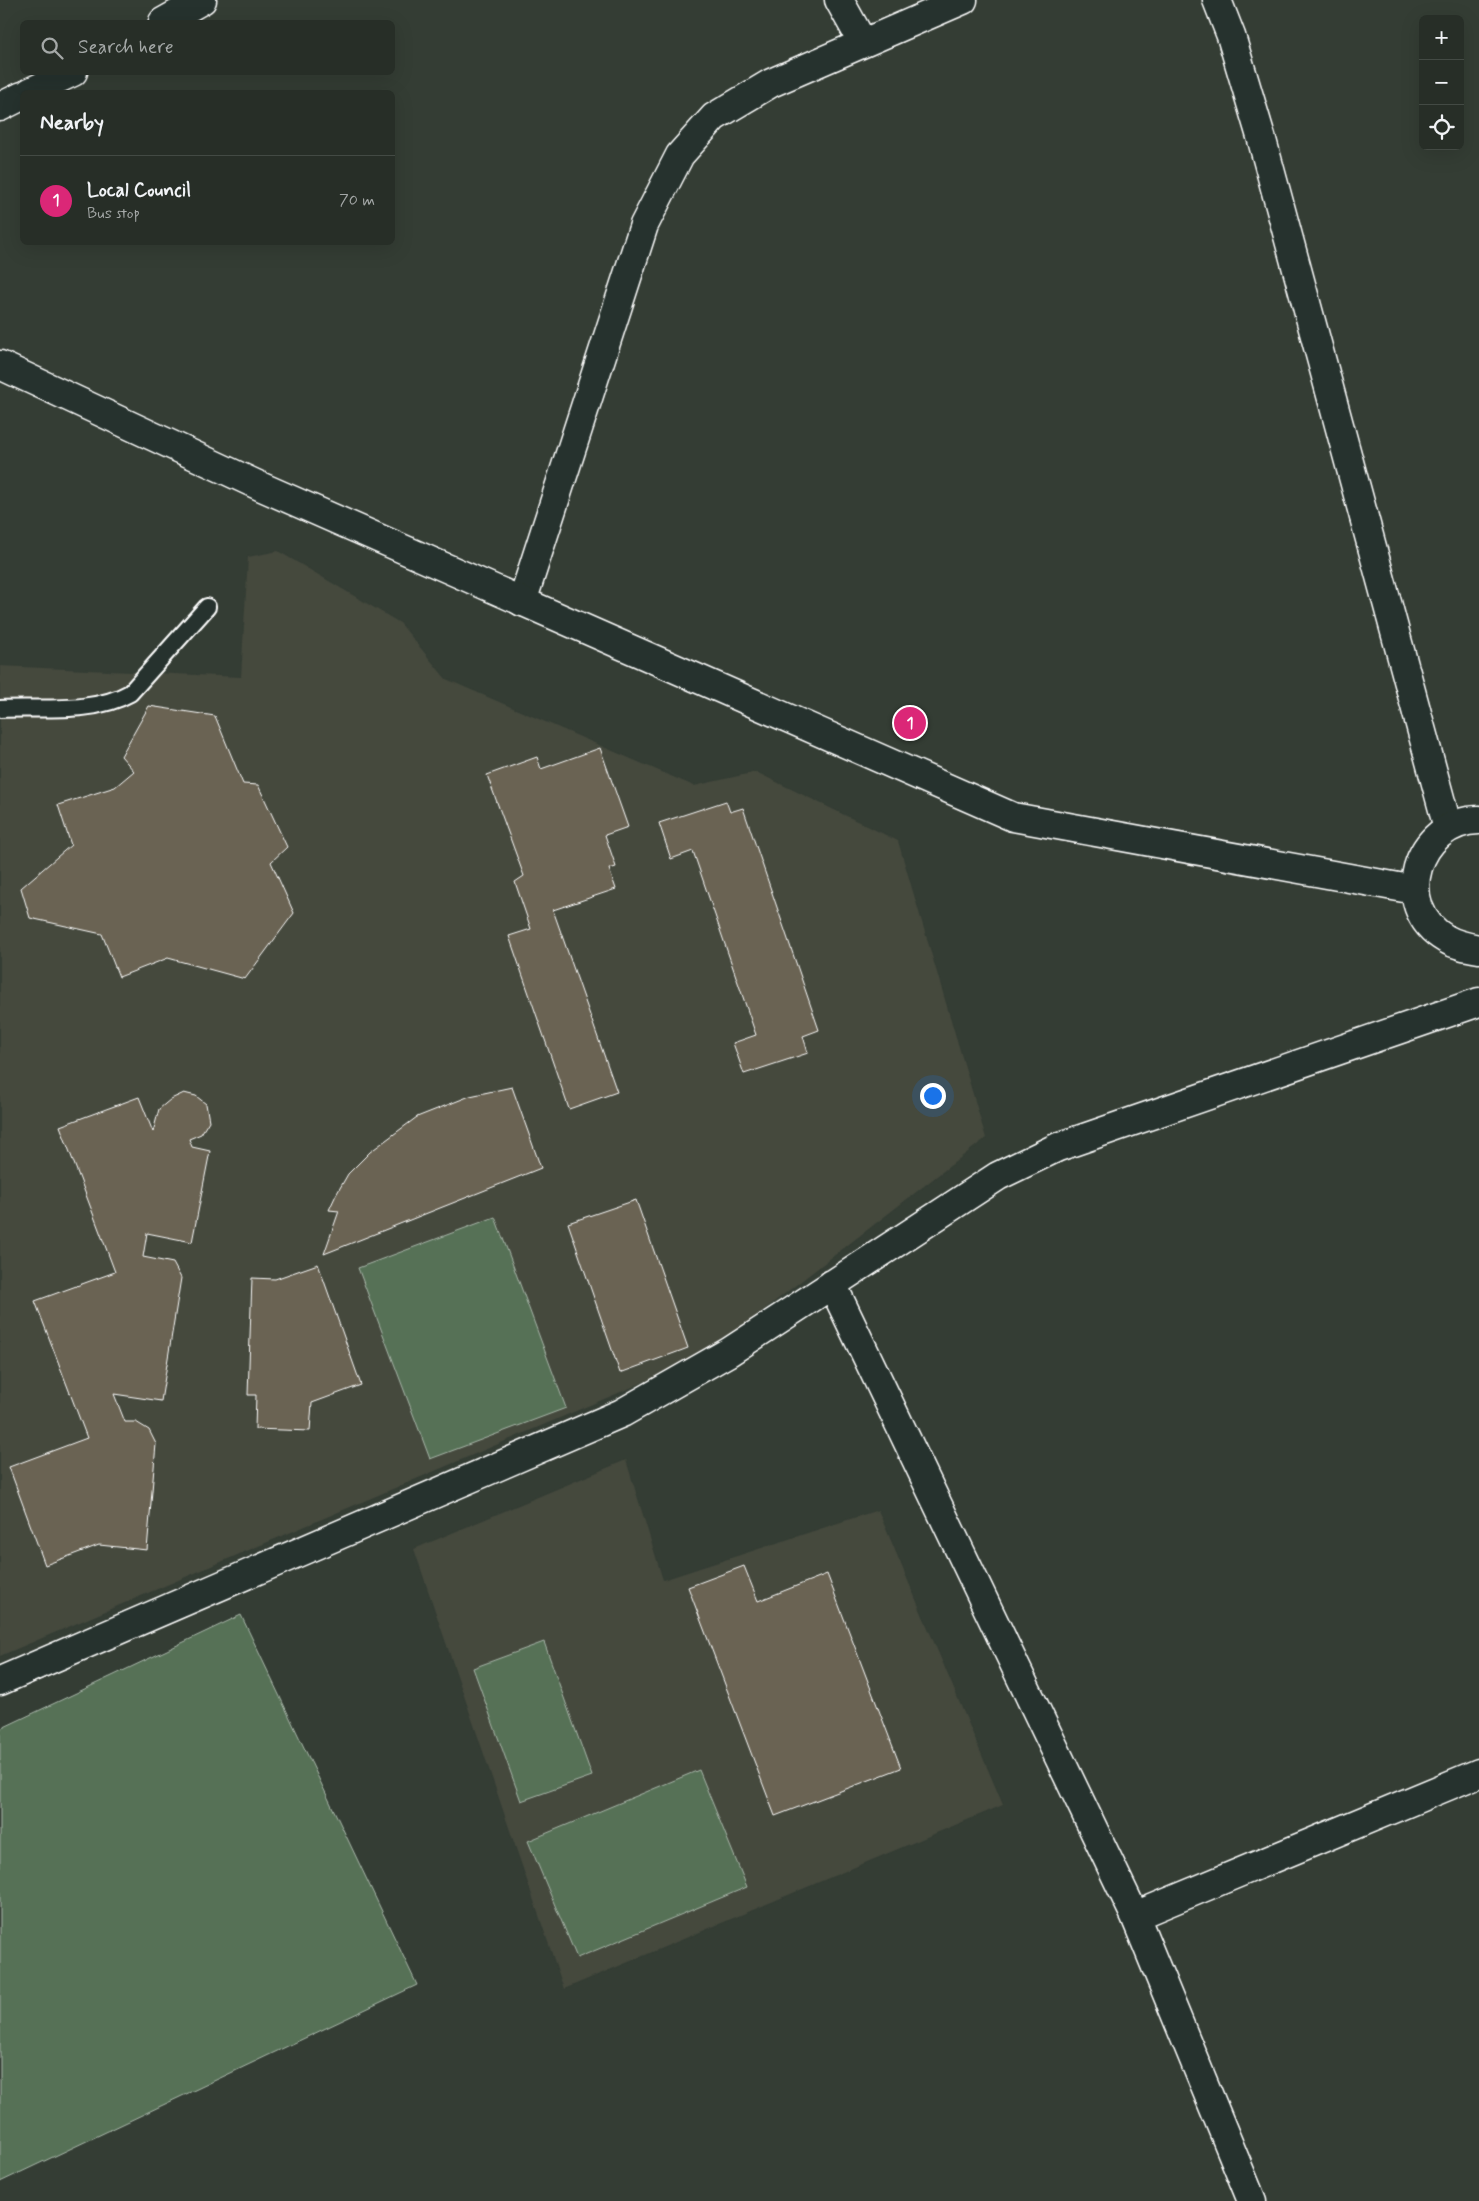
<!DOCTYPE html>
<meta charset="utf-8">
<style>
:root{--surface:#272e27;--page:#333a33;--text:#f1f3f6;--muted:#a4a8a7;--line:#434a44;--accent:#db2777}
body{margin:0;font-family:Mynerve,sans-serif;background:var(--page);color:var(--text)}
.controls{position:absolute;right:15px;top:15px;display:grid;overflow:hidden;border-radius:8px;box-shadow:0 5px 20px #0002}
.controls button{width:45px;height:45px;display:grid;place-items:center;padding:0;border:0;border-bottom:1px solid var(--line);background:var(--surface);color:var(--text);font:25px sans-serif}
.you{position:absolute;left:932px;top:1095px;width:18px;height:18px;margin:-12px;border:4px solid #fff;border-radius:50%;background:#1a73e8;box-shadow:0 0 0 8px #1a73e833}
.badge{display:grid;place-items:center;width:32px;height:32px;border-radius:50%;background:var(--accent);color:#fff;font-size:16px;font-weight:700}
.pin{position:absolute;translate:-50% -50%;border:2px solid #fff;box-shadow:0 1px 5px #0006}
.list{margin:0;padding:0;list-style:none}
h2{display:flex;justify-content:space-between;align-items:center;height:65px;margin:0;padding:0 20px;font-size:21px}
h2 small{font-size:16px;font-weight:400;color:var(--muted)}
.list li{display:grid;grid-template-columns:32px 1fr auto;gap:15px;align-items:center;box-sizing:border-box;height:90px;padding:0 20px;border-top:1px solid var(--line)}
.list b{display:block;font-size:19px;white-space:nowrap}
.list p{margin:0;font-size:16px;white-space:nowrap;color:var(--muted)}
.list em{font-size:16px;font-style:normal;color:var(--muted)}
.icon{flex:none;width:28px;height:28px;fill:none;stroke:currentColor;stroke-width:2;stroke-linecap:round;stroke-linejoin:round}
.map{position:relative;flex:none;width:1479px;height:2201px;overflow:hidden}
.search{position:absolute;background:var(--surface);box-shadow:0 5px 20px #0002;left:20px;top:20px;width:375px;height:55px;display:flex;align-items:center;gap:12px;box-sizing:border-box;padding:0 18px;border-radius:8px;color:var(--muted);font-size:19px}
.panel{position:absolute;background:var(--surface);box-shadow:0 5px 20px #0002;left:20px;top:90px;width:375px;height:155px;border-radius:8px}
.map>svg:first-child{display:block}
.built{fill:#44483d}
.green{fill:#567157;stroke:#aab8ab}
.building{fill:#6a6352;stroke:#fff}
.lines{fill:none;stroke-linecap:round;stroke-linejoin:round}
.lane-casing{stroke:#fff;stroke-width:20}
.street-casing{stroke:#fff;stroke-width:31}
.secondary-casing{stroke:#fff;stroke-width:31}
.lane{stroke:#26332d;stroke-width:16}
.street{stroke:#26332d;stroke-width:28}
.secondary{stroke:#26332d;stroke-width:28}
</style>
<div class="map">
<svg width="1479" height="2201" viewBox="0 0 1479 2201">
<rect width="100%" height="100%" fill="#343d34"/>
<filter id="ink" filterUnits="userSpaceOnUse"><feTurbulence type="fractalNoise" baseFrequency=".02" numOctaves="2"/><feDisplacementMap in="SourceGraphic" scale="10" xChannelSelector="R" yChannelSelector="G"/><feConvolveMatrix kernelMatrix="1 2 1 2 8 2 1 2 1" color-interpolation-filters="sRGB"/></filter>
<g filter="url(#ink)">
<path class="built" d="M278,551L400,623L446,679L694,786L756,772L898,841L986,1138L703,1357L0,1656V666L241,677L248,557Z
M626,1460L663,1580L878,1510L1003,1805L564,1989L414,1549Z"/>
<path class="green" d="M495,1217L566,1408L430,1459L358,1268Z
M241,1615L417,1985L0,2182V1729Z
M544,1642L592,1776L521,1801L473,1668Z
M699,1770L747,1887L577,1958L528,1841Z"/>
<path class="building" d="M149,706L215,716L243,784L258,785L287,847L271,862L294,913L245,979L168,958L119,977L102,934L30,918L21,888L71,845L58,805L115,787L134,771L121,756Z
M600,748L628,827L605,835L616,867L609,869L616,889L553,910L617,1092L569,1109L509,936L531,929L515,882L524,876L487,775L537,757L541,769Z
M726,801L730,812L743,808L819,1030L803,1036L808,1053L744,1074L733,1043L756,1035L693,851L671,859L659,823Z
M512,1087L541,1168L324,1254L339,1211L329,1210L336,1195L348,1174L370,1152L417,1117L470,1096Z
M184,1093L196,1096L206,1104L209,1121L201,1134L189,1139L192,1147L210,1151L192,1242L147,1233L143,1257L173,1263L181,1278L161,1401L114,1394L125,1422H136L149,1430L156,1444L147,1550L99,1545L45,1565L9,1467L87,1438L35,1301L115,1272L60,1126L139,1097L153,1132L159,1109L171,1099Z
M636,1200L688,1348L620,1373L568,1223Z
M318,1264L361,1385L312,1403L310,1431L255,1429L256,1395H248L252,1278L275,1279Z
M744,1566L758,1601L827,1574L901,1768L775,1816L688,1587Z"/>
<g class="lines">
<g class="lane-casing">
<path id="lane" d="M0,709C42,707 93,714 130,693L207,607"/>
</g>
<g class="street-casing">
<path id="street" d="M839,0L863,43
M1217,0L1231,36L1262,140L1448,828
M163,22L202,0
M30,92L73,72
M0,107L22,96
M522,602L644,225L680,155L714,117L771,83L963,0
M832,1284L1135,1916L1252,2201
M0,1681L622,1413L729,1352L998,1176L1058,1147L1479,1002
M1135,1916L1479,1773"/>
</g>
<g class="secondary-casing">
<path id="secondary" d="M0,365L262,487L1013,817L1415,890
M1479,820C1416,821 1390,907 1446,939C1456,945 1467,947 1479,949"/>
</g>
<use href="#lane" class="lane"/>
<use href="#street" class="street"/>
<use href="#secondary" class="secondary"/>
</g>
</g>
</svg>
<div class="controls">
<button>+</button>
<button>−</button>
<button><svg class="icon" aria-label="locate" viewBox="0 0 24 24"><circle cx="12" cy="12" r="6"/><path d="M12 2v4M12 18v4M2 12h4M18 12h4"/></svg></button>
</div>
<div class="you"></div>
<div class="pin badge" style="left:910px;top:723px">1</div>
<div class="search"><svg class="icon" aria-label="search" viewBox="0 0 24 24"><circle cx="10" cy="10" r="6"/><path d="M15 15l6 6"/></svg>Search here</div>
<section class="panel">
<h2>Nearby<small></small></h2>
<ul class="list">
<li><span class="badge">1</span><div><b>Local Council</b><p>Bus stop</p></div><em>70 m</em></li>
</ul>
</section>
</div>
